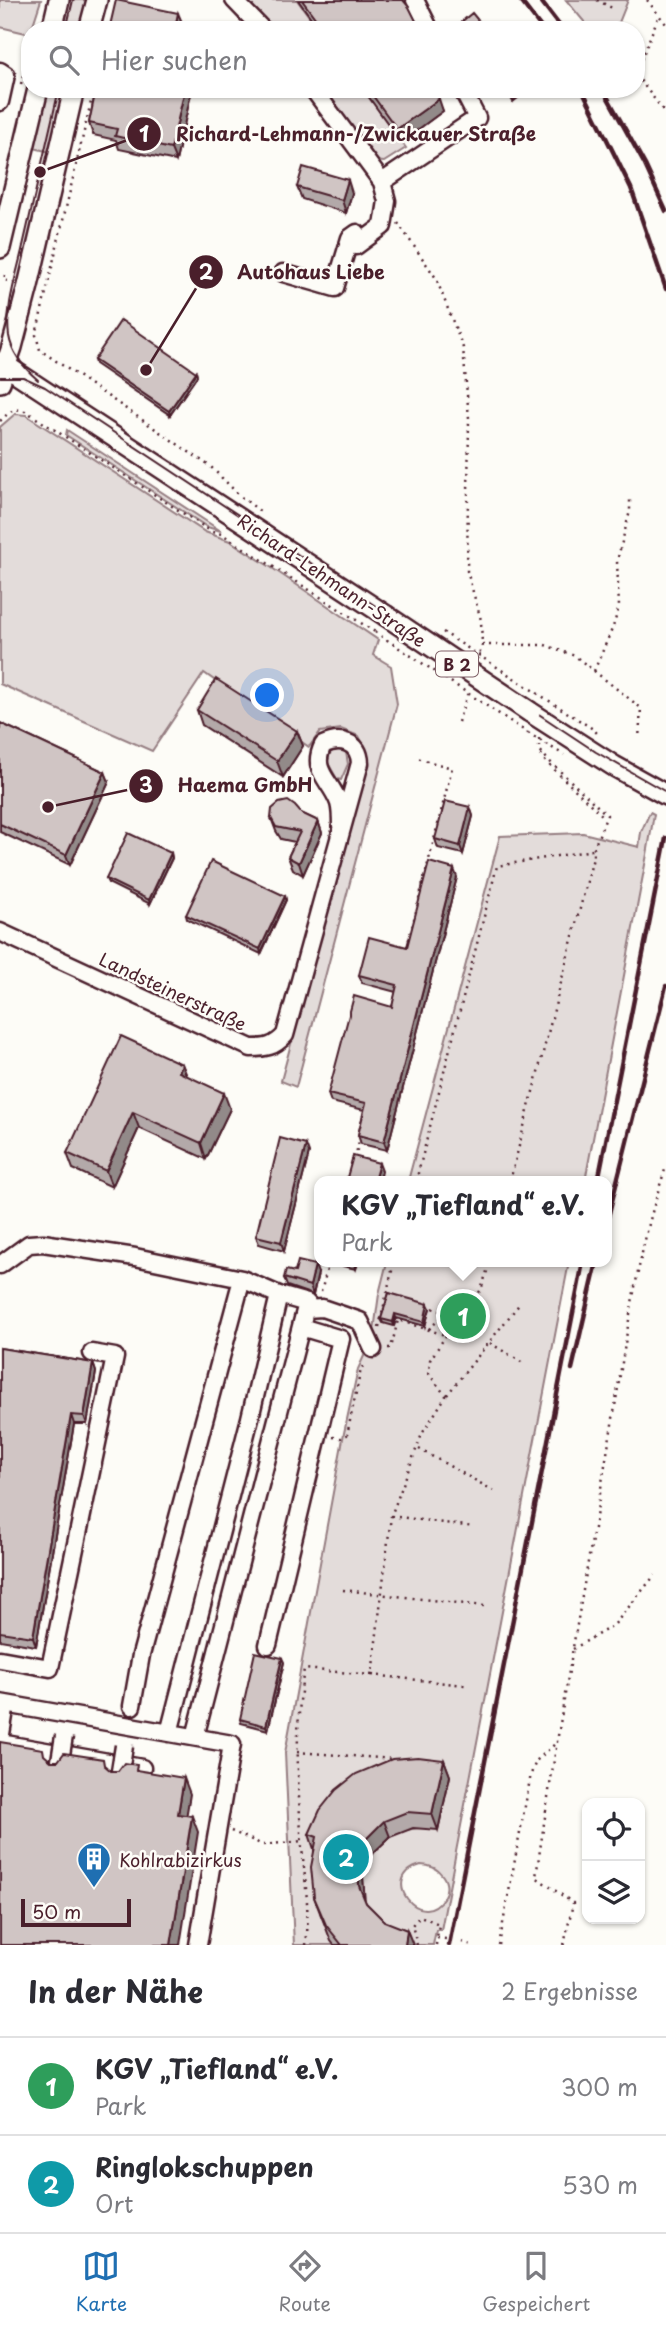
<!DOCTYPE html>
<html lang="de">
<meta charset="utf-8">
<style>
:root{--surface:#fff;--page:#f7f7f7;--text:#2b2b33;--muted:#7c7c81;--line:#e1e1e2;--accent:#1f6fb2}
body{margin:0;font-family:"Playpen Sans",sans-serif;background:var(--page);color:var(--text)}
.controls{position:absolute;right:21px;bottom:21px;display:grid;overflow:hidden;border-radius:14px;box-shadow:0 2px 5px #0004}
.controls button{width:63px;height:63px;display:grid;place-items:center;padding:0;border:0;border-bottom:2px solid var(--line);background:var(--surface);color:var(--text);font:35px sans-serif}
.scale{position:absolute;left:21px;bottom:18px;width:110px;box-sizing:border-box;padding-left:7px;border:4px solid #4a1f2b;border-top:0;font-size:19px;line-height:24px;white-space:nowrap;color:#4a1f2b;-webkit-text-stroke:5px #fdfcf7;paint-order:stroke}
.you{position:absolute;left:268px;top:696px;width:24px;height:24px;margin:-18px;border:5px solid #fff;border-radius:50%;background:#1a73e8;box-shadow:0 0 0 10px #1a73e833}
.badge{display:grid;place-items:center;width:46px;height:46px;border-radius:50%;background:var(--accent);color:#fff;font-size:23px;font-weight:700}
.pin{position:absolute;translate:-50% -50%;border:4px solid #fff;box-shadow:0 2px 7px #0006}
.popup{position:absolute;left:314px;top:1176px;width:298px;height:91px;box-sizing:border-box;display:grid;place-content:center;border-radius:14px;background:var(--surface);filter:drop-shadow(0 2px 5px #0005);font-size:23px;white-space:nowrap;color:var(--muted)}
.popup b{font-size:26px;color:var(--text)}
.popup::after{content:'';position:absolute;left:50%;top:100%;margin-left:-14px;border:14px solid transparent;border-top-color:var(--surface)}
.list{margin:0;padding:0;list-style:none}
h2{display:flex;justify-content:space-between;align-items:center;height:91px;margin:0;padding:0 28px;font-size:30px}
h2 small{font-size:23px;font-weight:400;color:var(--muted)}
.list li{display:grid;grid-template-columns:46px 1fr auto;gap:21px;align-items:center;box-sizing:border-box;height:98px;padding:0 28px;border-top:2px solid var(--line)}
.list b{display:block;font-size:26px;white-space:nowrap}
.list p{margin:0;font-size:23px;white-space:nowrap;color:var(--muted)}
.list em{font-size:23px;font-style:normal;color:var(--muted)}
.icon{flex:none;width:38px;height:38px;fill:none;stroke:currentColor;stroke-width:2;stroke-linecap:round;stroke-linejoin:round}
.map{position:relative;flex:none;width:666px;height:1945px;overflow:hidden}
.search{position:absolute;background:var(--surface);box-shadow:0 2px 5px #0004;left:21px;right:21px;top:21px;height:77px;display:flex;align-items:center;gap:18px;box-sizing:border-box;padding:0 24px;border-radius:28px;color:var(--muted);font-size:26px}
.sheet{height:287px;background:var(--surface)}
nav{display:flex;justify-content:space-around;align-items:center;box-sizing:border-box;height:98px;border-top:2px solid var(--line);background:var(--surface);font-size:19px;color:var(--muted)}
nav a{display:grid;justify-items:center;gap:4px}
nav .on{color:var(--accent)}
.map>svg:first-child{display:block}
.green{fill:#e3dcda;stroke:#967e82;stroke-width:2;fill-rule:evenodd}
.lines{fill:none;stroke-linecap:round;stroke-linejoin:round}
.minor-tunnel{stroke:#d9d0ce;stroke-width:16;stroke-dasharray:16 8;stroke-linecap:butt}
.minor-casing{stroke:#4a1f2b;stroke-width:21}
.major-casing{stroke:#4a1f2b;stroke-width:24}
.path{stroke:#4a1f2b;stroke-width:2.5;stroke-dasharray:2 5;stroke-linecap:butt}
.minor{stroke:#fdfcf7;stroke-width:16}
.major{stroke:#fdfcf7;stroke-width:19}
.tram{stroke:#4a1f2b;stroke-width:2}
.rail{stroke:#4a1f2b;stroke-width:4.5}
.minor-bridge-casing{stroke:#4a1f2b;stroke-width:21;stroke-linecap:butt}
.major-bridge-casing{stroke:#4a1f2b;stroke-width:24;stroke-linecap:butt}
.path-bridge{stroke:#4a1f2b;stroke-width:2.5;stroke-dasharray:2 5;stroke-linecap:butt}
.minor-bridge{stroke:#fdfcf7;stroke-width:16}
.major-bridge{stroke:#fdfcf7;stroke-width:19}
.wall{fill:#b3a9a9;stroke:#4a1f2b;stroke-width:2}
.shaded-wall{fill:#928a89;stroke:#4a1f2b;stroke-width:2}
.building{fill:#d0c5c4;stroke:#4a1f2b;stroke-width:2}
.labels{text-anchor:middle;dominant-baseline:central;stroke-width:5;stroke-linejoin:round;paint-order:stroke}
.shield{fill:#fdfcf7;stroke:#806168;stroke-width:2}
.shield-label{font-size:16px;font-weight:bold;fill:#4a1f2b}
.street-label{font-size:18px;fill:#4a1f2b;stroke:#fdfcf7}
.poi-label{font-size:18px;fill:#4a1f2b;stroke:#fdfcf7;text-anchor:start}
.leader{fill:none;stroke:#4a1f2b;stroke-width:2.5}
.callout-dot{fill:#4a1f2b;stroke:#fdfcf7;stroke-width:2.5}
.mark-label{font-size:21px;text-anchor:middle;font-weight:bold;fill:#fff}
.callout-label{font-size:19px;text-anchor:middle;font-weight:bold;fill:#4a1f2b;stroke:#fdfcf7;stroke-width:5;stroke-linejoin:round;paint-order:stroke}
</style>
<div class="map">
<svg width="666" height="1945" viewBox="0 0 666 1945">
<rect width="100%" height="100%" fill="#fdfcf7"/>
<filter id="ink" filterUnits="userSpaceOnUse"><feTurbulence type="fractalNoise" baseFrequency=".0143" numOctaves="2"/><feDisplacementMap in="SourceGraphic" scale="14" xChannelSelector="R" yChannelSelector="G"/><feConvolveMatrix kernelMatrix="1 2 1 2 8 2 1 2 1" color-interpolation-filters="sRGB"/></filter>
<g filter="url(#ink)">
<path class="green" d="M0,0H41L30,34L0,27Z
M64,0H89L82,30H57Z
M246,0H297L319,30H271Z
M566,0H628L616,30H591Z
M43,89H68L64,108L59,107L58,110L63,112L54,153L30,147Z
M319,89H363L406,148L384,162L375,161Z
M15,414L26,415L205,532L230,541L269,566L378,640L373,655L391,666L397,704L296,1087L281,1081L365,768L367,752L359,736L341,729L320,732L309,747L204,673L152,751L0,684V427Z
M67,430L221,531L207,527L66,435Z
M335,749L346,752L348,764L341,780L337,779L328,763V755Z
M650,812L654,814L648,849L585,1181H408L500,836L583,833L639,847L641,832Z
M387,1262H569L441,1930H436L433,1945H409L401,1943C392,1933 369,1913 364,1901C356,1878 373,1847 393,1835C401,1831 410,1829 419,1828L437,1774L320,1913L334,1945H294L285,1753L344,1433L358,1369L364,1356L363,1340L373,1338L379,1294ZM421,1865C439,1865 453,1882 443,1898C421,1932 377,1877 421,1865Z"/>
<g class="lines">
<path class="minor-tunnel" d="M124,1759L132,1706"/>
<g class="minor-casing">
<path id="minor" d="M234,0L263,30
M415,0L430,30
M0,71L6,75L0,102
M313,89L382,182L387,201L383,226L356,246
M382,182L477,118L462,89
M283,273L335,288L350,238L357,233
M0,932L251,1048C266,1048 274,1047 285,1035L360,763C359,741 340,737 323,745C310,771 331,780 339,803C341,810 341,819 341,826
M0,1265L29,1244L43,1243L135,1257L242,1279L279,1295L307,1303L195,1737
M306,1309L322,1308L360,1321L373,1349
M268,1645L341,1339L301,1327
M0,1659L50,1668L115,1357L92,1353
M0,1703L232,1744L198,1945
M132,1706L141,1655L242,1279
M169,1733L250,1418L279,1295
M0,1740L6,1704
M0,1743L142,1768"/>
</g>
<g class="major-casing">
<path id="major" d="M52,30L59,0
M89,30L97,0
M0,248L38,89
M0,362L385,615
M0,382L12,347L28,286L74,89
M530,712L614,766L666,795"/>
</g>
<path class="path" d="M597,0L614,9
M647,0L666,24
M636,72L659,15
M636,75L666,114
M21,84L30,46
M94,89L36,335L40,350L211,467L240,496L261,512
M398,223L436,278L463,348L469,418L467,571L481,620L482,645L478,659
M5,275L4,280L13,282
M0,421C10,412 14,406 27,412L212,532L222,534L375,632
M482,645H545L575,656L641,708L639,739
M594,671L613,627L619,607L617,561L630,511V499
M537,693L593,729L598,734
M458,722L468,692
M528,733L564,755
M541,754L545,761L605,818
M407,947L452,768L417,758
M355,1158L360,1137
M416,1181L497,866L593,850
M510,1181L593,858V850L607,815L547,759L539,749V737
M321,1292L329,1262
M426,1306L458,1317
M379,1327L394,1262
M429,1329L447,1312
M490,1343L523,1363
M388,1348H391L398,1320L445,1335
M447,1395L521,1302
M333,1437L341,1438L347,1435L361,1369L366,1362
M419,1449L496,1492
M391,1516L474,1527
M343,1590L484,1606
M573,1649L614,1625L655,1575
M372,1675L465,1685
M297,1752L395,1759
M231,1831L263,1845L302,1841
M462,1942L472,1945
M306,1945C310,1913 305,1880 302,1848C298,1784 294,1733 304,1669L372,1675L391,1516L422,1434L446,1396L429,1374L430,1360L458,1317L481,1290L490,1262
M417,1945L412,1925L420,1916L439,1924L437,1938
M436,1945L437,1938L447,1939
M499,1945L531,1774L536,1761L556,1743
M564,1945L573,1903L536,1877C557,1731 584,1587 609,1442C625,1351 635,1256 666,1167"/>
<use href="#minor" class="minor"/>
<use href="#major" class="major"/>
<path class="tram" d="M66,30L73,0
M0,377H23L45,387L596,752L666,792
M38,380C24,368 12,354 9,336C5,307 17,274 23,246C35,194 47,142 59,89"/>
<path class="rail" d="M520,0L543,30
M540,0L563,30
M582,89L631,188L666,289
M603,89L645,165L666,211
M598,1181L666,838
M606,1225L666,986
M572,1369L597,1262
M449,1945L583,1262"/>
<g class="minor-bridge-casing">
<path id="minor-bridge" d="M59,1767L64,1736
M119,1777L124,1746"/>
</g>
<g class="major-bridge-casing">
<path id="major-bridge" d="M385,615L530,712"/>
</g>
<path class="path-bridge" d="M375,632L528,733
M443,632L537,693"/>
<use href="#minor-bridge" class="minor-bridge"/>
<use href="#major-bridge" class="major-bridge"/>
</g>
<path class="wall" d="M298,0H403L417,23L423,30H320Z
M96,89H192L176,161L119,149L116,140L93,135L89,123Z
M363,89H432L443,111L401,142Z
M297,187L352,193L346,213L302,199Z
M94,360L196,372L197,376L170,415L95,364Z
M197,710L297,731L303,746L283,777L202,725Z
M0,723L105,772L109,782L70,865L0,832Z
M470,807L473,816L463,854L438,848L435,839Z
M301,813L318,821L322,833L303,875L293,869L288,857L295,842L281,839L276,831L271,818Z
M171,853L172,858L150,904L108,883L106,879Z
M457,877L387,1150L361,1144L358,1135L364,1110L331,1102L328,1094L392,1007L396,992L362,983L359,975L407,947Z
M285,896L286,900L261,954L187,919L186,915Z
M182,1064L187,1076L230,1109L206,1159L139,1128L112,1187L73,1169L67,1153Z
M309,1153L284,1251L259,1244L256,1236Z
M330,1262H358L356,1269L330,1263Z
M295,1272L318,1273L313,1295L287,1286L284,1278Z
M389,1293L430,1308L425,1326L396,1318L394,1326L383,1323L381,1319Z
M0,1348L93,1363L96,1372L87,1424H74L36,1646L0,1640Z
M284,1662L268,1730L241,1723L240,1719Z
M444,1760L450,1776L438,1830L413,1828L390,1837L372,1854L363,1877L364,1899L366,1903L384,1921L413,1945H334L331,1941L314,1897V1849L309,1834Z"/>
<path class="shaded-wall" d="M178,13L183,25L176,23Z
M185,89H192L176,161L171,149Z
M522,89H529L513,102L511,98Z
M439,99L443,111L401,142L397,129Z
M348,180L352,193L346,213L342,200Z
M196,372L197,376L170,415L169,411Z
M297,731L303,746L283,777L277,761Z
M105,772L109,782L70,865L66,855Z
M470,807L473,816L463,854L460,846Z
M318,821L322,833L303,875L299,863Z
M171,853L172,858L150,904L149,900Z
M454,869L457,877L387,1150L384,1142Z
M285,896L286,900L261,954L260,949Z
M182,1064L188,1080L179,1072Z
M224,1093L230,1109L206,1159L201,1143Z
M133,1112L139,1128L112,1187L106,1171Z
M306,1145L309,1153L284,1251L281,1242Z
M379,1163L382,1171L380,1181H374Z
M353,1262H358L356,1269Z
M315,1265L318,1273L313,1295L310,1286Z
M428,1304L430,1308L425,1326L424,1322Z
M395,1314L396,1318L394,1326L393,1322Z
M93,1363L96,1372L87,1424L84,1416Z
M71,1415L74,1424L36,1646L33,1637Z
M282,1658L284,1662L268,1730L266,1726Z
M444,1760L450,1776L438,1830L432,1814Z
M184,1778L190,1794L184,1830L178,1814Z
M192,1816L198,1832L180,1945H171Z
M384,1821L390,1837L372,1854L363,1877L365,1902L359,1886L358,1862L367,1838Z
M407,1930L413,1945H405Z"/>
<path class="building" d="M116,0L178,13L176,23L198,28V30H109Z
M302,0H403L409,7L417,23L423,30H324Z
M472,13L486,30H455L454,28Z
M96,89H185L171,149L115,136L117,129L89,123Z
M368,89H432L439,99L397,129Z
M504,89H522L511,98Z
M303,167L348,180L342,200L297,187Z
M121,320L196,372L169,411L94,360Z
M216,679L297,731L277,761L197,710Z
M0,723L105,772L66,855L0,824Z
M288,801L295,806L301,813L318,821L299,863L288,857L300,832L276,827L271,818L272,809L279,803Z
M445,801L470,807L460,846L435,839Z
M128,833L171,853L149,900L106,879Z
M211,861L285,896L260,949L186,915Z
M429,862L454,869L384,1142L358,1135L366,1103L328,1094L354,996L392,1007L397,985L359,975L369,937L407,947Z
M121,1036L182,1064L179,1072L224,1093L201,1143L133,1112L106,1171L67,1153Z
M280,1138L306,1145L281,1242L256,1236Z
M353,1156L379,1163L374,1181H346Z
M298,1261L315,1265L310,1286L284,1278L286,1270L295,1272Z
M389,1293L428,1304L424,1322L395,1314L393,1322L381,1319Z
M0,1348L93,1363L84,1416L71,1415L33,1637L0,1632Z
M255,1652L282,1658L266,1726L240,1719Z
M0,1742L43,1749L44,1755L51,1761H58L64,1753L103,1759L104,1765L111,1771H118L124,1763L137,1765L136,1770L184,1778L178,1814L192,1816L171,1945H0Z
M418,1757L444,1760L432,1814L407,1812L384,1821L367,1838L358,1862L359,1886L366,1903L384,1921L407,1930L405,1945H342L326,1925L314,1897L311,1867L317,1837L309,1834L320,1810L336,1790L356,1774L392,1759Z"/>
</g>
<defs>
<g id="building-pin" transform="scale(1.75)"><path d="M0 17L-7.5 6A9.5 9.5 0 1 1 7.5 6Z" fill="#1f6fb2" stroke="#fdfcf7"/><path d="M-4-6H4V6H1V3H-1V6H-4ZM-2.5-4.3h1.7v1.8h-1.7ZM.8-4.3h1.7v1.8H.8ZM-2.5-1h1.7V.8h-1.7ZM.8-1h1.7V.8H.8Z" fill="#fff"/></g>
</defs>
<g fill-rule="evenodd">
<use href="#building-pin" x="94" y="1859"/>
</g>
<g class="labels">
<rect class="shield" x="436" y="651.5" width="42" height="25" rx="5"/>
<g class="shield-label">
<text x="457" y="664">B 2</text>
</g>
<g class="street-label">
<text transform="translate(332 580) rotate(34)">Richard-Lehmann-Straße</text>
<text transform="translate(173 991) rotate(25)">Landsteinerstraße</text>
</g>
<g class="poi-label">
<text x="119" y="1859">Kohlrabizirkus</text>
</g>
</g>
<path class="leader" d="M40 172L144 134M146 370L206 272M48 807L146 786"/>
<g class="callout-dot">
<circle cx="40" cy="172" r="7"/>
<circle cx="146" cy="370" r="7"/>
<circle cx="48" cy="807" r="7"/>
<circle cx="144" cy="134" r="18"/>
<circle cx="206" cy="272" r="18"/>
<circle cx="146" cy="786" r="18"/>
</g>
<g class="mark-label">
<text x="144" y="142">1</text>
<text x="206" y="280">2</text>
<text x="146" y="793">3</text>
</g>
<g class="callout-label">
<text x="356" y="141">Richard-Lehmann-/Zwickauer Straße</text>
<text x="311" y="279">Autohaus Liebe</text>
<text x="245" y="792">Haema GmbH</text>
</g>
</svg>
<div class="controls">
<button><svg class="icon" aria-label="locate" viewBox="0 0 24 24"><circle cx="12" cy="12" r="6"/><path d="M12 2v4M12 18v4M2 12h4M18 12h4"/></svg></button>
<button><svg class="icon" aria-label="layers" viewBox="0 0 24 24"><path d="M12 4l9 5-9 5-9-5zM3 14l9 5 9-5"/></svg></button>
</div>
<div class="scale">50 m</div>
<div class="you"></div>
<div class="pin badge" style="left:463px;top:1316px;background:#2e9e5b">1</div>
<div class="popup"><b>KGV „Tiefland“ e.V.</b>Park</div>
<div class="pin badge" style="left:346px;top:1857px;background:#0f9aa8">2</div>
<div class="search"><svg class="icon" aria-label="search" viewBox="0 0 24 24"><circle cx="10" cy="10" r="6"/><path d="M15 15l6 6"/></svg>Hier suchen</div>
</div>
<section class="sheet">
<h2>In der Nähe<small>2 Ergebnisse</small></h2>
<ul class="list">
<li><span class="badge" style="background:#2e9e5b">1</span><div><b>KGV „Tiefland“ e.V.</b><p>Park</p></div><em>300 m</em></li>
<li><span class="badge" style="background:#0f9aa8">2</span><div><b>Ringlokschuppen</b><p>Ort</p></div><em>530 m</em></li>
</ul>
</section>
<nav>
<a class="on"><svg class="icon" aria-label="map" viewBox="0 0 24 24"><path d="M3 6l6-2 6 2 6-2v14l-6 2-6-2-6 2zM9 4v14M15 6v14"/></svg>Karte</a>
<a><svg class="icon" aria-label="directions" viewBox="0 0 24 24"><path d="M12 3l9 9-9 9-9-9zM9 14v-3h6M13 9l2 2-2 2"/></svg>Route</a>
<a><svg class="icon" aria-label="saved" viewBox="0 0 24 24"><path d="M7 4h10v16l-5-4-5 4z"/></svg>Gespeichert</a>
</nav>
